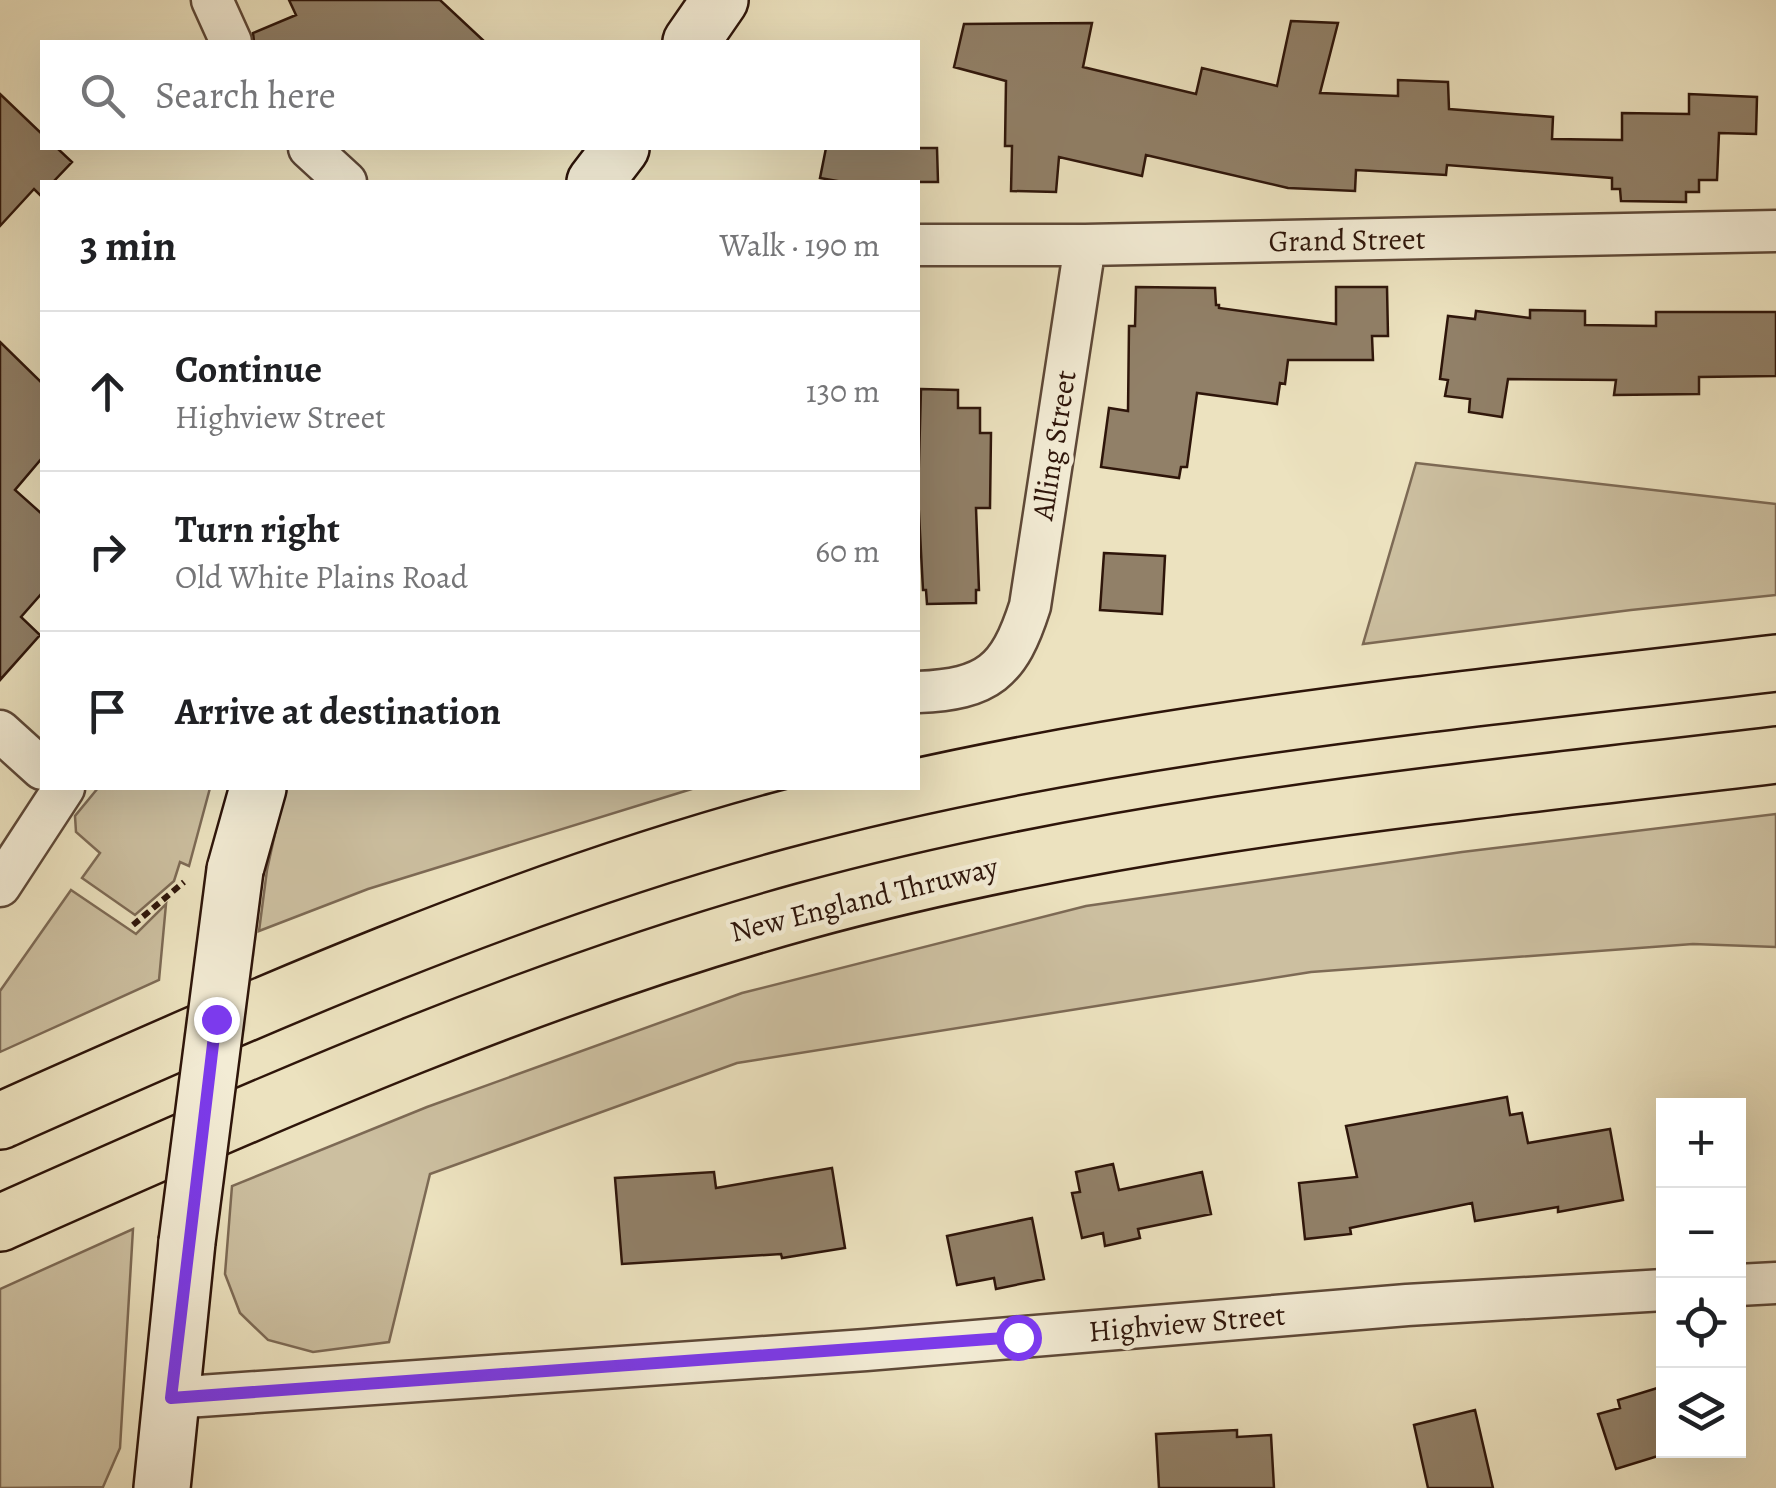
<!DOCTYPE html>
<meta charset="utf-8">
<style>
:root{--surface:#fff;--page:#f2f2f2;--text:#202124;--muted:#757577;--line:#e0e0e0}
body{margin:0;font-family:Alegreya,serif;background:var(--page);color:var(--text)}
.controls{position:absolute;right:30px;bottom:30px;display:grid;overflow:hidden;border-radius:0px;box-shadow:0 10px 40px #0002}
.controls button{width:90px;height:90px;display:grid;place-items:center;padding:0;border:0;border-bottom:2px solid var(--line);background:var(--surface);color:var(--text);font:50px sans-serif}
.stop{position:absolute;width:30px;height:30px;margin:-22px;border:8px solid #7c3aed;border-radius:50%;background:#fff}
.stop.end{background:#7c3aed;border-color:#fff;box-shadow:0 2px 10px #0008}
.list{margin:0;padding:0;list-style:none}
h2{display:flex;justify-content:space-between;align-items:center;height:130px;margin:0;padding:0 40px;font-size:42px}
h2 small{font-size:32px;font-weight:400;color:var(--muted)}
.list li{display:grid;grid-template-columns:65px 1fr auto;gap:30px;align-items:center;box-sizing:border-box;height:160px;padding:0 40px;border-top:2px solid var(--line)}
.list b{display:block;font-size:38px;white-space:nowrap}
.list p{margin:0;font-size:32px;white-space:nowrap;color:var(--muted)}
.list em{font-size:32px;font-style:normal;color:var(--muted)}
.icon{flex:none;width:55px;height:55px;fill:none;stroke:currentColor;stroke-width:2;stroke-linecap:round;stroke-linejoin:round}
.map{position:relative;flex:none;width:1776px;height:1488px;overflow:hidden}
.search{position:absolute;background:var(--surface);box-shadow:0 10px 40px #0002;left:40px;top:40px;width:880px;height:110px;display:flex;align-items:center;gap:25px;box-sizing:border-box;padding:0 35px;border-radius:0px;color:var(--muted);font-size:38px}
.panel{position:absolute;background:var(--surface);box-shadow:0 10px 40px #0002;left:40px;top:180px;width:880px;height:610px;border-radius:0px}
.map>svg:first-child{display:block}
.green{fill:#ccbfa0;stroke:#7d6a55;stroke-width:2.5}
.building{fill:#918068;stroke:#2e150a;stroke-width:2.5}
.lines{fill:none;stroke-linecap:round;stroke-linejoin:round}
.street-casing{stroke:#5e4837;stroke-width:45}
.secondary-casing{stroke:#2e150a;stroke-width:60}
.highway-casing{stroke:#2e150a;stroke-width:60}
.path{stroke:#2e150a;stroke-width:6;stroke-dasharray:8 5;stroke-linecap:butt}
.street{stroke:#f3ecd5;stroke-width:40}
.secondary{stroke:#f3ecd5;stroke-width:55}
.highway{stroke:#ece2bf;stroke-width:55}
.secondary-bridge-casing{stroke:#2e150a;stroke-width:60;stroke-linecap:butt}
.secondary-bridge{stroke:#f3ecd5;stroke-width:55}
.route{stroke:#7c3aed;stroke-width:12}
.labels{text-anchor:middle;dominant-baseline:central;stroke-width:9;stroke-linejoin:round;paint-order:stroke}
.street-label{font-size:30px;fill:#2e150a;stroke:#f3ecd5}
</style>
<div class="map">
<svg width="1776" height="1488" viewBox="0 0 1776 1488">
<rect width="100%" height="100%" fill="#ece2bf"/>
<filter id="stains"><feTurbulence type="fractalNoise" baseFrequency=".002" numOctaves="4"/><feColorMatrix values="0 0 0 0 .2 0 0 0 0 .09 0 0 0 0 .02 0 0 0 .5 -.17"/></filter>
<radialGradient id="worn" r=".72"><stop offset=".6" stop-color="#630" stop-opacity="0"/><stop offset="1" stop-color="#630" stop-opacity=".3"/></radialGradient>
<path class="green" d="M1416,463L1776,504V595L1631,610L1363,644Z
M98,788H210L189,866L180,862L174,881L135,915L82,878L100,853L76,832L75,816Z
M285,788H695L368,889L259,931L267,870Z
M1776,814V947L1693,944L1311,972L737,1063L430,1174L389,1342L313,1352L268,1340L240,1313L225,1274L232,1186L427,1107L742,993L1086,906L1462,852Z
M71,890L136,934L166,904L159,980L0,1052V991Z
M133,1229L120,1448L103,1487L0,1488V1289Z"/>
<path class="building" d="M289,0H440L485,42H254L253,33L296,15Z
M1291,21L1338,23L1320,93L1398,96V80L1448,82L1449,109L1553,117L1552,139L1622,140V113L1689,114V94L1757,97L1756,134L1719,133L1717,180H1699V192H1686V202L1621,201L1620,189H1612V178L1447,165L1446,175L1356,170L1355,191L1288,188L1146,155L1142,176L1059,157L1056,192L1011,191L1012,146H1005L1006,81L954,67L964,24L1092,23L1083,67L1196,94L1202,68L1277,86Z
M0,94L42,134V148H57L72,162L53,182H42L41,196L34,189L0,226Z
M826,148H937L938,182H843L820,178Z
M1136,287L1215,288L1216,305H1219V308L1336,324V287H1387L1388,336H1372L1373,360H1288L1285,384L1280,383L1277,404L1197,393L1187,467H1181L1179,478L1101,467L1109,408L1128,411L1129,326H1135Z
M1530,310L1585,311V325L1656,326V312H1776V376L1699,377V394L1614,395L1616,380L1508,379L1502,417L1469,412L1470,399L1445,396L1448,380L1440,379L1448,316L1475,319L1476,311L1530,318Z
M0,342L42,383V458L15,490L42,514V593L21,617L40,635L0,680Z
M921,389L958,390V408H980V433H991L990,508H976L979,590H976V603L927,604L926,590H923L918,495Z
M1104,553L1165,556L1162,614L1100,610Z
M1507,1097L1510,1115L1522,1113L1528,1143L1610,1129L1623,1200L1558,1212V1207L1475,1221L1472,1203L1350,1228L1351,1234L1305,1239L1299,1183L1357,1177L1346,1126Z
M1113,1164L1119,1190L1202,1172L1211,1214L1138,1229L1140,1238L1105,1246L1103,1233L1082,1238L1072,1193L1080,1192L1076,1172Z
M832,1168L845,1248L782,1258L781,1254L622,1264L615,1178L714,1172L716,1188Z
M1032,1218L1044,1279L996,1289L994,1278L957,1285L947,1236Z
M1664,1386V1450L1671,1452L1616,1469L1598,1414L1620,1408L1618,1400Z
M1475,1410L1493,1488H1428L1414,1425Z
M1237,1430V1437L1271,1435L1274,1488H1159L1156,1434Z"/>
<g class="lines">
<g class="street-casing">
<path id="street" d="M212,0L231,42
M309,148L346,182
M918,245H1085L1776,231
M918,692C988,689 1009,672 1030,606L1085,245
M0,731L42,769
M0,886L64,788
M1738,1285L1776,1283
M171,1398L866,1350L1407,1305L1664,1290"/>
</g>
<g class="secondary-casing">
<path id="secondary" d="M691,42L720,0
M595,182L621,148
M235,870L258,788
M162,1488L187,1242"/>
</g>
<g class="highway-casing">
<path id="highway" d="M0,1121C254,1008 509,894 778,821C1104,733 1442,703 1776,663
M0,1223C264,1106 526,988 805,911C1122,824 1450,794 1776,755"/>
</g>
<path class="path" d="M133,925L184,882"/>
<use href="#street" class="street"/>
<use href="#secondary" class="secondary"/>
<use href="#highway" class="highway"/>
<g class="secondary-bridge-casing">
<path id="secondary-bridge" d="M187,1242L235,870"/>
</g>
<use href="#secondary-bridge" class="secondary-bridge"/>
</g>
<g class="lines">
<path class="route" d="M216,1019L171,1398L1018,1337"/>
</g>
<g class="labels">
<g class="street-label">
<text transform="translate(1347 240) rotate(-1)">Grand Street</text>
<text transform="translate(1054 445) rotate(-81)">Alling Street</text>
<text transform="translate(864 899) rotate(-14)">New England Thruway</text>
<text transform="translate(1187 1323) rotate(-5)">Highview Street</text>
</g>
</g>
<rect width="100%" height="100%" filter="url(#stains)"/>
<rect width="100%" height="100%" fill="url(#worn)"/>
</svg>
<div class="controls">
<button>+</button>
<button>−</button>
<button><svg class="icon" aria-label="locate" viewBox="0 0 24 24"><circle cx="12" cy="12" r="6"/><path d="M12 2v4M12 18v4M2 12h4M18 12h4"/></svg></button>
<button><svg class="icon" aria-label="layers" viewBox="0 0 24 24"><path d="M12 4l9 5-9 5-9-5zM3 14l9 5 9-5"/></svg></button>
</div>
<div class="stop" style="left:1018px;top:1337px"></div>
<div class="stop end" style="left:216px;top:1019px"></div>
<div class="search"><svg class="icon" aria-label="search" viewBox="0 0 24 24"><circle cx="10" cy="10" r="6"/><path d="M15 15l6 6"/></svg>Search here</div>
<section class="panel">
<h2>3 min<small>Walk · 190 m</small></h2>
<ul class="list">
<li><svg class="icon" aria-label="ahead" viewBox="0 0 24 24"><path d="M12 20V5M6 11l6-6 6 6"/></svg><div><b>Continue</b><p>Highview Street</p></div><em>130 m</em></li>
<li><svg class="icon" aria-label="right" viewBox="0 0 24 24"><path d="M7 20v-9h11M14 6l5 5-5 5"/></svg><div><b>Turn right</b><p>Old White Plains Road</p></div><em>60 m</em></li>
<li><svg class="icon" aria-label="arrive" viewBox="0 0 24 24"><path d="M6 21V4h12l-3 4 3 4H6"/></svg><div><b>Arrive at destination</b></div></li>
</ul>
</section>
</div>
